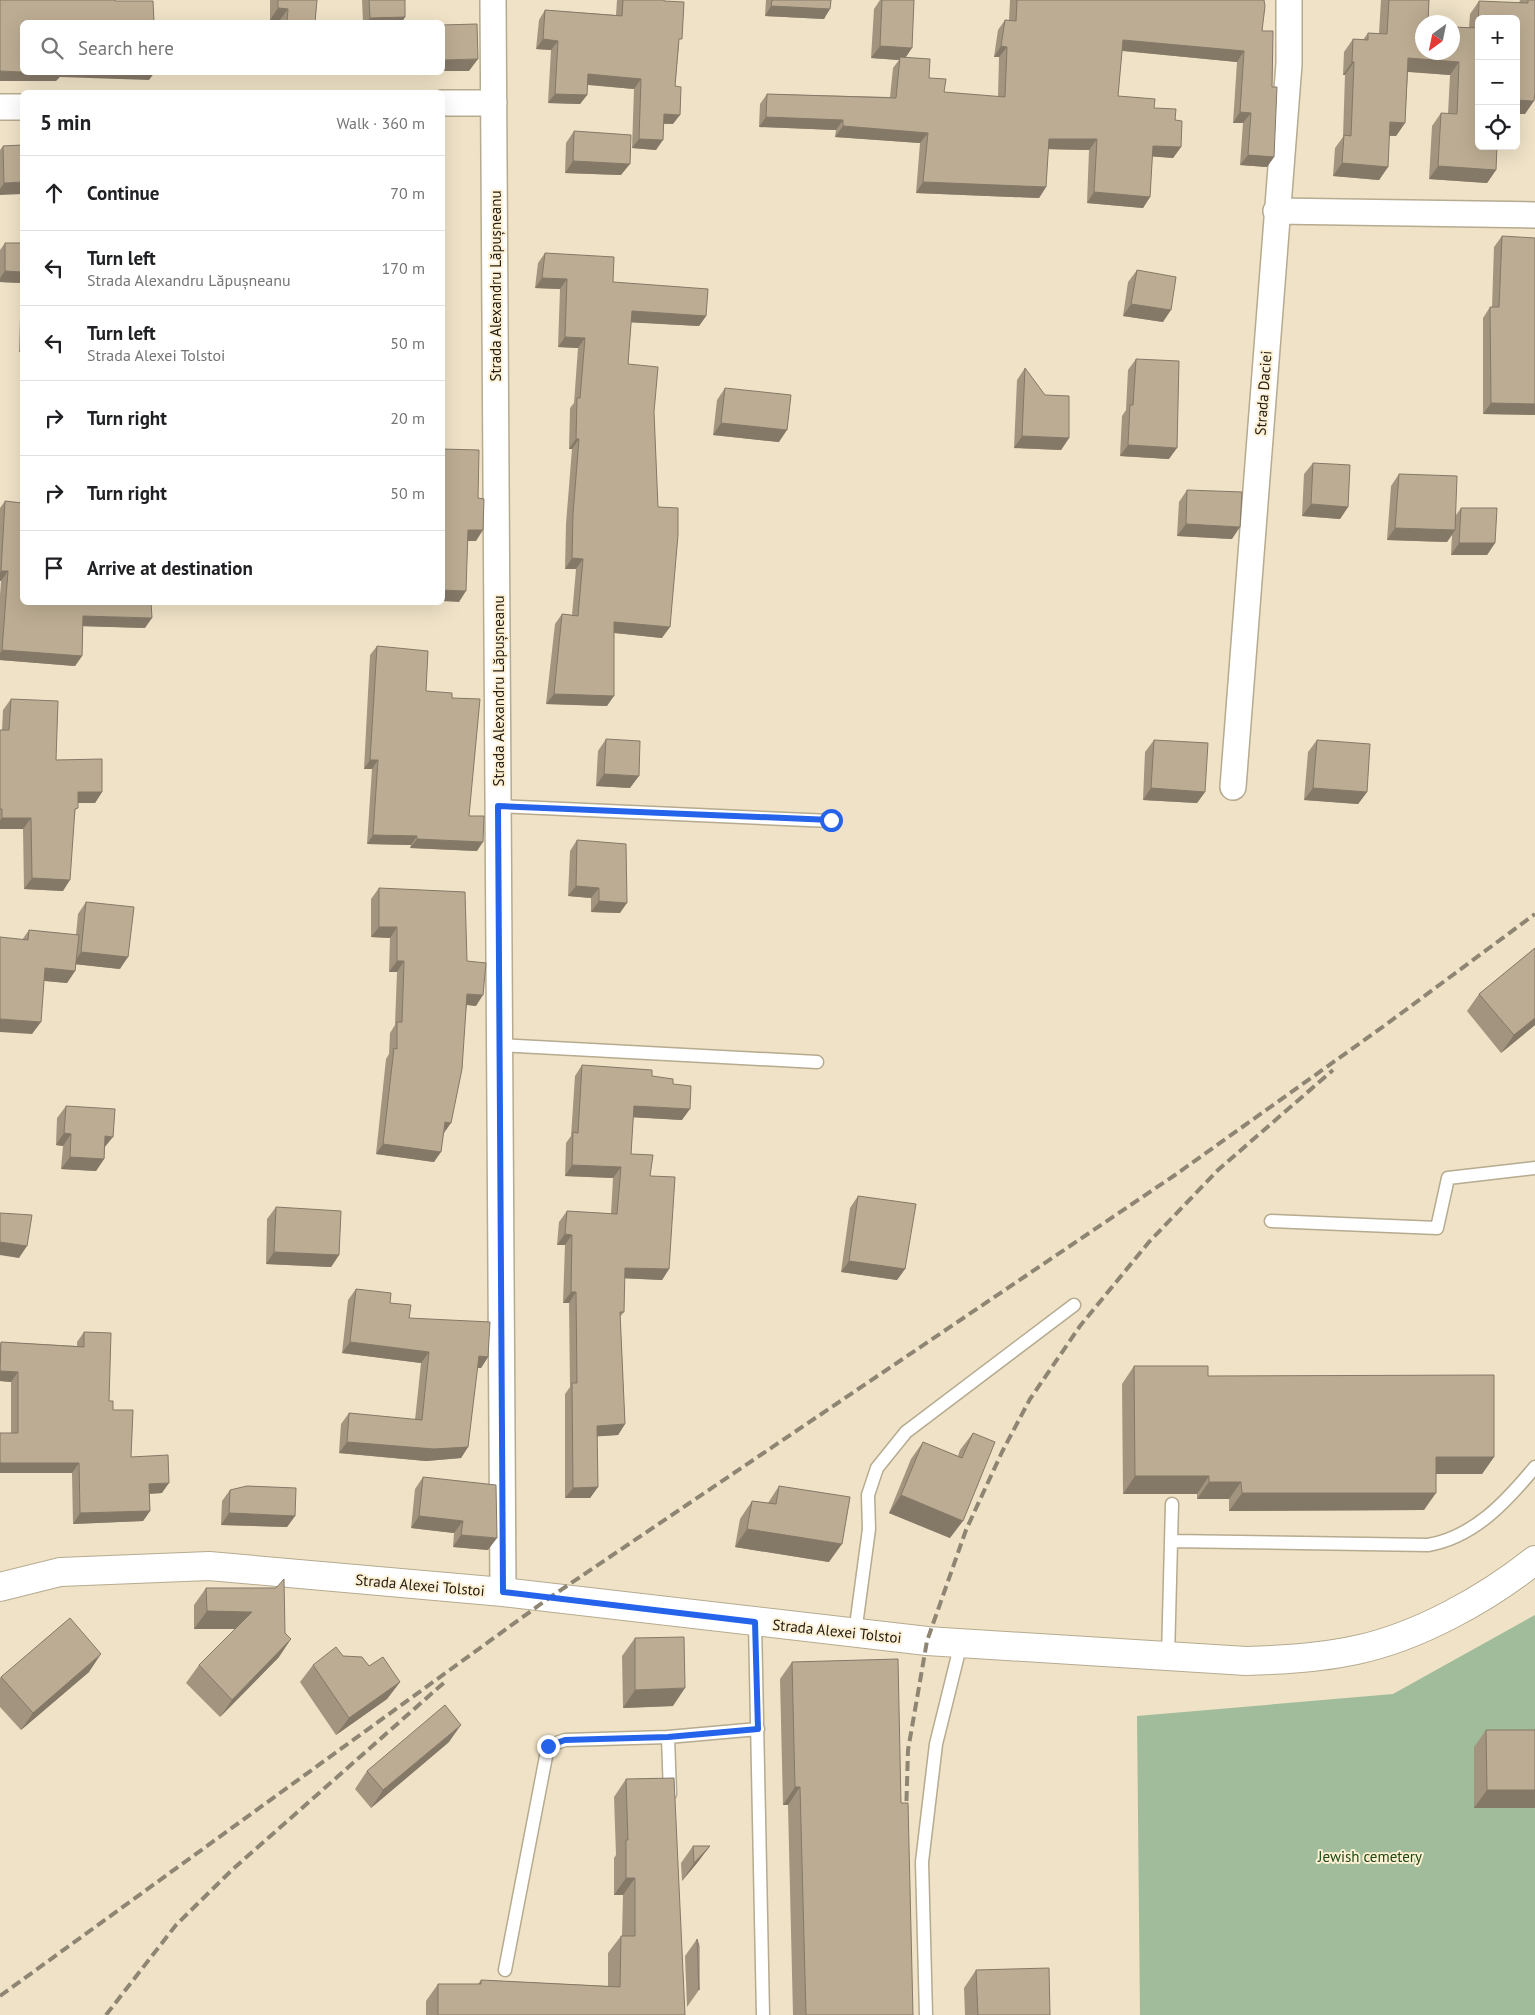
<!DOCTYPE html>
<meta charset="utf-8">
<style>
:root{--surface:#fff;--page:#f6f6f6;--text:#202124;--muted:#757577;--line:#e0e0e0}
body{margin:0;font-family:"PT Sans",sans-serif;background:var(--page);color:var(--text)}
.controls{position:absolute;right:15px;top:15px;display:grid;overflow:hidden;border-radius:8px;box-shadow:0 5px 20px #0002}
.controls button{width:45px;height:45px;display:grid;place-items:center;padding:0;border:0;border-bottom:1px solid var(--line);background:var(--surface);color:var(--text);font:25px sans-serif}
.compass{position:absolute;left:1415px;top:15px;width:45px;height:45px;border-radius:50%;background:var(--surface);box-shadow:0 5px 20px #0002;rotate:213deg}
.stop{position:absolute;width:15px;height:15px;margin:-11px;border:4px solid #2563eb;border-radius:50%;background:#fff}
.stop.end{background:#2563eb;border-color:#fff;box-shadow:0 1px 5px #0008}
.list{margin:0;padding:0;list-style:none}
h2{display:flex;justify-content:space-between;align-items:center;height:65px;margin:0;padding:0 20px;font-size:21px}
h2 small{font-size:16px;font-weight:400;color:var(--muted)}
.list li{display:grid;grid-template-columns:32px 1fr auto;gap:15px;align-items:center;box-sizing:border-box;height:75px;padding:0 20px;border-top:1px solid var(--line)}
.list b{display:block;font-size:19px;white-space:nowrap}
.list p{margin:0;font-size:16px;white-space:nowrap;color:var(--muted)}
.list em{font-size:16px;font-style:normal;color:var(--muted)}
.icon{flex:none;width:28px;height:28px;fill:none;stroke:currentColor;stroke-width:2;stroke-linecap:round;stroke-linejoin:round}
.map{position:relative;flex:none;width:1535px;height:2015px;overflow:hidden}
.search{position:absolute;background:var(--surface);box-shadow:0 5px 20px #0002;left:20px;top:20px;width:425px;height:55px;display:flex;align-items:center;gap:12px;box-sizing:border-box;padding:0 18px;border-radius:8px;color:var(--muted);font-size:19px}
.panel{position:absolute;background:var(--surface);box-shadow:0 5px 20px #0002;left:20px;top:90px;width:425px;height:515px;border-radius:8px}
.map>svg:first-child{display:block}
.green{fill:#a1bc9a}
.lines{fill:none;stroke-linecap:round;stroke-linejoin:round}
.lane-casing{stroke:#b6aa8f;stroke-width:15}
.street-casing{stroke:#b6aa8f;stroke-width:28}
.secondary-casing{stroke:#b6aa8f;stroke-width:30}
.lane{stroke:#fff;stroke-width:12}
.street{stroke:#fff;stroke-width:25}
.secondary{stroke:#fff;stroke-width:28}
.rail{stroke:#8e8572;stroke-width:4;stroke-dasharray:10 5;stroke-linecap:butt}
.wall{fill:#a2947e}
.shaded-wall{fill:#847867}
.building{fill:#bcac93;stroke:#847867}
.route{stroke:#2563eb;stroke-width:6}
.labels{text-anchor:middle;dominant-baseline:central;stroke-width:4;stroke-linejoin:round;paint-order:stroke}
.street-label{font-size:15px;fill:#252016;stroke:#fdf0d4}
.park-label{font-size:15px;fill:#1a470d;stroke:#fdf0d4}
</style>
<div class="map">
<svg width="1535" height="2015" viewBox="0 0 1535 2015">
<rect width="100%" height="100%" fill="#efe2c7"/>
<path class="green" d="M1535,1615V2015H1140L1137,1716L1393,1694Z"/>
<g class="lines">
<g class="lane-casing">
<path id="lane" d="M498,806L831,821
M500,1045L817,1062
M1271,1221L1437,1228L1448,1178L1535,1168
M1171,1541L1428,1545C1474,1537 1506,1502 1535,1467
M755,1622L763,2015
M855,1633L869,1529L868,1495L877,1468L906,1432L1074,1305
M1168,1657L1172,1504
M670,1794L668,1737L758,1729
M505,1970L548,1746L565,1740L668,1737
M926,2015L922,1862L936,1744L961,1643"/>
</g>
<g class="street-casing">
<path id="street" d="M493,0L503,1592
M442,103H494
M0,107H22
M1276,211L1535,215
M1233,787L1289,64V0"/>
</g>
<g class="secondary-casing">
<path id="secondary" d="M0,1587L60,1572L209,1566L503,1592L927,1641L1246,1661C1283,1660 1320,1658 1356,1650C1418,1637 1486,1599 1535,1560"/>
</g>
<use href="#lane" class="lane"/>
<use href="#street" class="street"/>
<use href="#secondary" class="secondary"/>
<path class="rail" d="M906,1816L908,1750L927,1641L966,1530L1002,1452L1030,1399L1080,1326L1149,1242L1218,1170L1333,1070
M0,1996L549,1598L1175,1175L1384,1026L1535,914
M106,2015L176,1925L233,1869L447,1680"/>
</g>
<path class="wall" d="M270,0H317L315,22H280V20H270Z
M362,0H405V17L402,22H363Z
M617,0H664L679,44L675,86L673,124H663L656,150L632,148L634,89L587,85V95L580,104L548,103L551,50L536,49L539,20L545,10L616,15Z
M766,0H831L824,19L765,16Z
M880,0H914L905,58L944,92L998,97L999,57H994L998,30L1005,20H1009L1010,0H1264L1262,31L1272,87L1274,157L1267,167L1240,165L1243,123H1233L1237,62L1122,51L1118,96L1154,108L1175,120L1181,147L1173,158L1152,156L1150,197L1143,208L1087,203L1089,150L1048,149L1046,187L1039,198L916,193L920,143L835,137L836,130L759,127L760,104L767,94L890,97L893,68L899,60L871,58L874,9Z
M1381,0H1429L1422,52L1469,28L1470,14L1479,1L1519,3L1520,0H1535L1525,114H1516V19H1479L1496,170L1487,183L1429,179L1432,126L1441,113L1448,114L1450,75L1408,72L1405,123L1396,136H1389L1388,167L1379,180L1333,176L1335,148L1343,137L1345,75H1343L1344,52L1353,39L1363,40L1368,33H1379Z
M574,131L621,175L565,173L566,143Z
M22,145L0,195V150L3,146Z
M1502,236L1535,415L1483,414V318L1490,307H1492L1494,247Z
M5,243H22V352H19L21,283L0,282V250Z
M545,253L613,282L706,316L699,326L631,322L628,364L654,412L662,638L614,633L607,706L546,704L555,624L562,614L572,615L576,569H565L566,524L572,449H569L570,408L574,403L578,348L558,347L560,289L535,288L538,263Z
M1137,270L1163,322L1123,316L1128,282Z
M1136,359L1169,459L1120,456L1122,416L1126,410L1128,370Z
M1025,368L1069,438L1061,450L1014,448L1017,380Z
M725,388L779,442L713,435L717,400Z
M1313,463L1348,507L1340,519L1302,516L1304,474Z
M1399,474L1456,515L1461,508L1495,543L1487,555H1451L1452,535L1447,542L1387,540L1391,486Z
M1187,490L1232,539L1177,536L1179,502Z
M5,501L22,602L145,628L83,626L82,656L75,666L0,660V595L1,581H0V508Z
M377,646L426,691L452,698L469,816L477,851L410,848L411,845L367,844L372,769H364L370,655Z
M11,699L56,760L102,792L95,803H78L74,814L63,891L24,889L23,829H0V730H2L3,710Z
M606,739L630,788L596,786L598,751Z
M1154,740L1205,792L1197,803L1143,800L1145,752Z
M1317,740L1367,792L1358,804L1304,800L1308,752Z
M577,840L620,913L591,912V898L568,896L570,851Z
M379,888L467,961L476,1006L467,1005L444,1133L434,1162L376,1154L386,1059L389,1054L390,1033L395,1025L397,972H389L390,938L371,937V899Z
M86,902L120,969L76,964L75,971L67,983L44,981L32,1034L22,940L29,930L76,935L78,914Z
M1535,948V1025L1501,1053L1467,1011L1479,994Z
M582,1065L652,1076L673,1084L682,1120L633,1117L631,1154L650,1176L669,1269L662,1280L624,1278V1312L620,1317L625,1424L618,1435L597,1436L598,1487L590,1498H565V1394L570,1387L569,1303H563L565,1245H557L559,1222L567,1211L611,1214L613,1178L565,1176L566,1143L571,1136L575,1076Z
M66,1106L105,1148L104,1159L96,1171L61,1169L63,1146L56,1145L57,1118Z
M858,1196L905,1269L897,1280L841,1272L850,1208Z
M276,1207L339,1255L331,1267L266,1264L267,1219Z
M356,1289L390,1303L409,1318L488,1357L481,1368H477L468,1447L461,1458L426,1461L339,1453L341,1424L349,1413L415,1420L421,1363L342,1353L348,1300Z
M84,1332L109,1401L113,1410L131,1457L162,1493L149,1494L150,1511L143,1521L73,1524L72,1473L11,1433V1382L0,1381V1344L1,1342L77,1346V1342Z
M1134,1366L1208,1376L1494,1457L1482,1474H1436L1424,1510L1229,1511V1499H1197V1494H1123L1122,1384Z
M973,1433L950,1538L889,1513L911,1459L923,1442L958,1456L960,1450Z
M423,1477L488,1550L453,1547L454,1533L411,1528L415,1489Z
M779,1486L829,1562L735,1547L740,1519L752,1501L768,1503Z
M230,1490L295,1516L287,1527L221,1525L222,1501Z
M206,1588L279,1657L220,1717L186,1683L199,1665L235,1629H194V1605Z
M635,1638L673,1706L623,1708L622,1656Z
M343,1656L369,1666L400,1682L387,1699L336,1735L300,1682L313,1665Z
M792,1662L913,2015H793L788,1805H783L780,1679Z
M89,1672L21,1730L0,1707V1678L1,1677Z
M1486,1730H1535V1808H1474V1747Z
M449,1742L371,1808L355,1789L367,1771Z
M626,1779L685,2015H426V2001L438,1984H478L481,1980L608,1986V1953L621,1936H622L623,1895H614V1858L616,1855L614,1797Z
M693,1846H710L697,1863L682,1881L681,1863Z
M697,1939L699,1990L687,2007L685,1956Z
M976,1970L1050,2015H965L964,1988Z"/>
<path class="shaded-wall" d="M771,6L830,9L824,19L765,16Z
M278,8L288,9L280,20H270Z
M405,17L402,22H366L370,18Z
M543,39L558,41L551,50L536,49Z
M1123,40L1244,51L1237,62L1115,50Z
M880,46L912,48L904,60L900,57L899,60L871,58Z
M1001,46L1007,47L999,57H994Z
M1408,58L1459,62L1450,75L1399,71Z
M478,59L469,71H442V60Z
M1352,62H1354L1345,75H1343Z
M0,71L22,72H155L149,80L60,77L56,81H0Z
M588,74L641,79L634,89L581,84Z
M555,94L587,95L580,104L548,103Z
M1516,100L1534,101L1525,114H1516Z
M1240,112L1251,113L1243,123H1233Z
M664,114L680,115L673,124L657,123Z
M766,117L843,120L836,130L759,127Z
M1390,122L1405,123L1396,136L1381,135Z
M843,126L928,133L920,143L835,137Z
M639,139L663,140L656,150L632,148Z
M1049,139H1097L1089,150L1041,149Z
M1153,146L1181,147L1173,158L1145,156Z
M1248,155L1274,157L1267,167L1240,165Z
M573,161L630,164L621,175L565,173Z
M1342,163L1388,167L1379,180L1333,176Z
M1438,166L1496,170L1487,183L1429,179Z
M22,182V194L0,195V189L4,183Z
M923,182L1046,187L1039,198L916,193Z
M1094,192L1150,197L1143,208L1087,203Z
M5,271L22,272V281L21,283L0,282V278Z
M542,278L567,279L560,289L535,288Z
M1131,304L1171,310L1163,322L1123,316Z
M632,311L706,316L699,326L624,322Z
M565,337L585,338L578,348L558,347Z
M22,347V352H19Z
M1491,403L1535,404V415L1483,414Z
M721,423L787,430L779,442L713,435Z
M1022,436L1069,438L1061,450L1014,448Z
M576,439H579L572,449H569Z
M1128,445L1177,448L1169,459L1120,456Z
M1311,504L1348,507L1340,519L1302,516Z
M1186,524L1240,527L1232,539L1177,536Z
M1395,528L1455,530L1447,542L1387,540Z
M468,530H483L476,541H460Z
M1459,543H1495L1487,555H1451Z
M572,558L583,559L576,569H565Z
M1,571H8L1,581H0V572Z
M442,590L466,591L459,602L442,601Z
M83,616L152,618L145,628L77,626Z
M614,622L670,627L662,638L606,632Z
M2,650L82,656L75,666L0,660V653Z
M554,694L614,696L607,706L546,704Z
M370,760H378L372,769H364Z
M604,774L639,776L630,788L596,786Z
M1151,788L1205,792L1197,803L1143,800Z
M1313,788L1367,792L1358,804L1304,800Z
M78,792H102L95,803H70Z
M2,818H31L23,829H0V820Z
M373,835L417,836L411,845L367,844Z
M417,839L483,842L477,851L410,848Z
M32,878L70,880L63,891L24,889Z
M576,886L599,888L591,898L568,896Z
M599,901L627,903L620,913L591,912Z
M379,927H397L390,938L371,937Z
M81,952L128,957L120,969L73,964Z
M397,961H404L397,972H389Z
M45,968L75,971L67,983L36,980Z
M467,994L483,995L476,1006L460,1004Z
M1535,1018V1025L1501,1053L1514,1035Z
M0,1019L41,1022L32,1034L0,1032Z
M634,1106L690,1109L682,1120L627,1117Z
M445,1122L451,1123L444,1133Z
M64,1133L71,1134L63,1146L56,1145Z
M105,1136L113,1137L104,1148Z
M383,1144L441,1152L434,1162L376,1154Z
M70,1157L104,1159L96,1171L61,1169Z
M572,1165L621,1167L613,1178L565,1176Z
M565,1234L572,1235L565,1245H557Z
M0,1242L27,1246L19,1258L0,1255Z
M274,1252L339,1255L331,1267L266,1264Z
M849,1261L905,1269L897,1280L841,1272Z
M625,1268L669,1269L662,1280L617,1278Z
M571,1292H576L569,1303H563Z
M350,1342L429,1352L421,1363L342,1353Z
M479,1356L488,1357L481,1368H471Z
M0,1371L18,1372L11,1382L0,1381Z
M625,1424L618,1435L589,1437L597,1426Z
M347,1442L468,1447L461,1458L426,1461L339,1453Z
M1436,1457H1494L1482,1474H1423Z
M0,1463H79L72,1473H0Z
M1135,1476H1209L1197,1494H1123Z
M1209,1482H1241L1229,1499H1197Z
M169,1483L162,1493L142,1494L149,1484Z
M598,1487L590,1498H565L573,1488Z
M1242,1493H1436L1424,1510L1229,1511Z
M901,1495L963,1521L950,1538L889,1513Z
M150,1511L143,1521L73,1524L80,1513Z
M229,1513L295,1516L287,1527L221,1525Z
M419,1516L463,1521L454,1533L411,1528Z
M747,1529L842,1544L829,1562L735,1547Z
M461,1535L497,1538L488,1550L453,1547Z
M207,1611L252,1612L240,1629H194Z
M291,1639L279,1657L220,1717L232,1700Z
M101,1654L89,1672L21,1730L33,1713Z
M400,1682L387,1699L336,1735L349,1718Z
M685,1688L673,1706L623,1708L635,1690Z
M461,1725L449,1742L371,1808L383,1790Z
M795,1787H800L788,1805H783Z
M1487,1790H1535V1808H1474Z
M710,1846L697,1863L682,1881L694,1863Z
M626,1878H635L623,1895H614Z"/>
<path class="building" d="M0,0H115V1H153L154,22H22V72L0,71Z
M278,0H317L315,22H287L288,9L278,8Z
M369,0H405V17L370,18Z
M623,0H664V1L684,2L682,39H679L675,86L681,87L680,115L664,114L663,140L639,139L641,79L588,74L587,95L555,94L558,41L543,39L545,10L622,16Z
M772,0H831L830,9L771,6Z
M882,0H914L912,48L880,46Z
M1017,0H1264L1265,6L1262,31H1273L1272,87H1277L1274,157L1248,155L1251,113L1240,112L1244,51L1123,40L1118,96L1155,99L1154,108L1176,109L1175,120L1182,121L1181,147L1153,146L1150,197L1094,192L1097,139H1049L1046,187L923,182L928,133L843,126V120L766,117L767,94L896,98L900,57L930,59L929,78L946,79L944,92L1005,97L1007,47L1001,46L1005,20L1016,21Z
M1389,0H1429L1428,22H1422V52H1452V27L1478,28L1479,1L1528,3V0H1535V92L1534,101L1516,100V19H1479V146H1497L1496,170L1438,166L1441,113L1457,114L1459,62L1408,58L1405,123L1390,122L1388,167L1342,163L1344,135L1351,136L1354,62H1352L1353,39L1368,40V33L1387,34Z
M477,24L478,59L442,60V25Z
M574,131L631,135L630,164L573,161Z
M22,145V182L4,183L3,146Z
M442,170H444V212H442Z
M1502,236L1535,238V404L1491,403L1490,307H1499Z
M5,243H22V272L5,271Z
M545,253L614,257L613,282L708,289L706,316L632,311L628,364L658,367L654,412L658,507L678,508V535L670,627L614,622V696L554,694L562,614L578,616L583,559L572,558L573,514L579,439H576L577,398H580L585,338L565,337L567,279L542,278Z
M1137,270L1176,277L1171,310L1131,304Z
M1136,359L1179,361L1177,448L1128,445L1130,405H1133Z
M1025,368L1045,395L1069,396V438L1022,436Z
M725,388L791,395L787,430L721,423Z
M442,449L479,450L478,498L484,499L483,530H468L466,591L442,590Z
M1313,463L1350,465L1348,507L1311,504Z
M1399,474L1457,476L1455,530L1395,528Z
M1187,490L1242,492L1240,527L1186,524Z
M5,501L22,503V602H151L152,618L83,616L82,656L2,650L8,571H1Z
M1461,508H1497L1495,543H1459Z
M377,646L428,651L426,691L452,693V698L480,699L469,816H484L483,842L417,839V836L373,835L378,760H370Z
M11,699L58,701L56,760L102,759V792H78V808L75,809L70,880L32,878L31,818H2V809H0V730H9Z
M606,739L640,741L639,776L604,774Z
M1154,740L1208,743L1205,792L1151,788Z
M1317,740L1370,744L1367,792L1313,788Z
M577,840L626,844L627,903L599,901V888L576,886Z
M379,888L465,892L467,961L486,963L483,995L467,994L462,1069L451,1123L445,1122L441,1152L383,1144L394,1048L397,1049V1022H402L404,961H397V927H379Z
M86,902L134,907L128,957L81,952Z
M29,930L79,935L75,971L45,968L41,1022L0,1019V937L28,940Z
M1535,948V1018L1514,1035L1479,994Z
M582,1065L652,1070V1076L673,1079V1084L691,1086L690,1109L634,1106L631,1154L653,1155L650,1176L675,1177L669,1269L625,1268L624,1312H620L625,1424L597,1426L598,1487L573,1488L572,1383H577L576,1292H571L572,1235L565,1234L567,1211L617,1214L621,1167L572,1165L573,1132L578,1133Z
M66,1106L115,1109L113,1137L105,1136L104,1159L70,1157L71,1134L64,1133Z
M858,1196L916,1204L905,1269L849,1261Z
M276,1207L341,1211L339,1255L274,1252Z
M0,1213L32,1215L27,1246L0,1242Z
M356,1289L391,1293L390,1303L411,1305L409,1318L490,1322L488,1357L479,1356L468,1447L434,1449L347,1442L349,1413L422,1420L429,1352L350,1342Z
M84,1332L111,1333L109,1401H113V1410H133L131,1457L168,1455L169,1483L149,1484L150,1511L80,1513L79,1463H0V1433H18V1372L0,1371L1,1342L84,1347Z
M1134,1366H1208V1376L1494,1375V1457H1436V1493H1242L1241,1482H1209V1476H1135Z
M973,1433L995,1442L963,1521L901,1495L923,1442L962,1458Z
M423,1477L496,1485L497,1538L461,1535L463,1521L419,1516Z
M247,1486L296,1488L295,1516L229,1513L230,1490Z
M779,1486L850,1497L842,1544L747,1529L752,1501L776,1504Z
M284,1579L285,1633L291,1639L232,1700L199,1665L252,1612L207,1611L206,1588H276Z
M70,1618L101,1654L33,1713L1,1677Z
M684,1637L685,1688L635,1690V1638Z
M336,1647L343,1656L362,1657L369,1666L383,1657L400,1682L349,1718L313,1665Z
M898,1659L901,1803H908L913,2015H806L800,1787H795L792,1662Z
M445,1705L461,1725L383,1790L367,1771Z
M1486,1730H1535V1790H1487Z
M674,1778L685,2015H438V1984H481V1980L620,1987L621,1936H635V1878H626V1840H628L626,1779Z
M693,1846H710L694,1863Z
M697,1939L699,1946V1990Z
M1049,1968L1050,2015H978L976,1970Z"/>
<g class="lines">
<path class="route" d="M548,1746L565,1740L668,1737L758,1729L755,1622L503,1592L498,806L831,820"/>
</g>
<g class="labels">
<g class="street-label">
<text transform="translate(495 286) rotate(-90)">Strada Alexandru Lăpușneanu</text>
<text transform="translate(1263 393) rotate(-86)">Strada Daciei</text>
<text transform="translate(498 691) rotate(-90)">Strada Alexandru Lăpușneanu</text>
<text transform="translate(420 1585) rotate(5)">Strada Alexei Tolstoi</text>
<text transform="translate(837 1631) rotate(6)">Strada Alexei Tolstoi</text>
</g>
<g class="park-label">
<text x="1370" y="1856">Jewish cemetery</text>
</g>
</g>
</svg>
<div class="controls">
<button>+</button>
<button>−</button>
<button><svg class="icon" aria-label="locate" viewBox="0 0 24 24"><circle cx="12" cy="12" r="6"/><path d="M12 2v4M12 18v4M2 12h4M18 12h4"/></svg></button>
</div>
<svg class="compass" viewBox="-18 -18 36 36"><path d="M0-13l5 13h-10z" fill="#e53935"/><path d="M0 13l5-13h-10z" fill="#757577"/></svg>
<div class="stop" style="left:831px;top:820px"></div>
<div class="stop end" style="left:548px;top:1746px"></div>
<div class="search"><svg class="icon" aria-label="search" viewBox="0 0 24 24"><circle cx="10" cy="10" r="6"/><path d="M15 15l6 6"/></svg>Search here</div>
<section class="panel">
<h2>5 min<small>Walk · 360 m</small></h2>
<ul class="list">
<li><svg class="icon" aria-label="ahead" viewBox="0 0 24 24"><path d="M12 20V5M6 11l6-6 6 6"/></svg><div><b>Continue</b></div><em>70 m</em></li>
<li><svg class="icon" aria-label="left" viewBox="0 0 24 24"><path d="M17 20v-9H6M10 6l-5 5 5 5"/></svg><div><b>Turn left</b><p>Strada Alexandru Lăpușneanu</p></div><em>170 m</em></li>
<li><svg class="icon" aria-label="left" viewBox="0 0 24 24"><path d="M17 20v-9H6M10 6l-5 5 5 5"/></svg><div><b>Turn left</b><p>Strada Alexei Tolstoi</p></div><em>50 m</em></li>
<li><svg class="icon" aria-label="right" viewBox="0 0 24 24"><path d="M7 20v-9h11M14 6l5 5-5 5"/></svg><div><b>Turn right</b></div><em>20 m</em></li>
<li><svg class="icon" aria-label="right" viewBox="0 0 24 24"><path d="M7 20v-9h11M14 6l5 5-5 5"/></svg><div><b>Turn right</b></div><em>50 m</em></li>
<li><svg class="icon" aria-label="arrive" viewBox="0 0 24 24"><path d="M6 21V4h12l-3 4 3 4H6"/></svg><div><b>Arrive at destination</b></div></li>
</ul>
</section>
</div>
